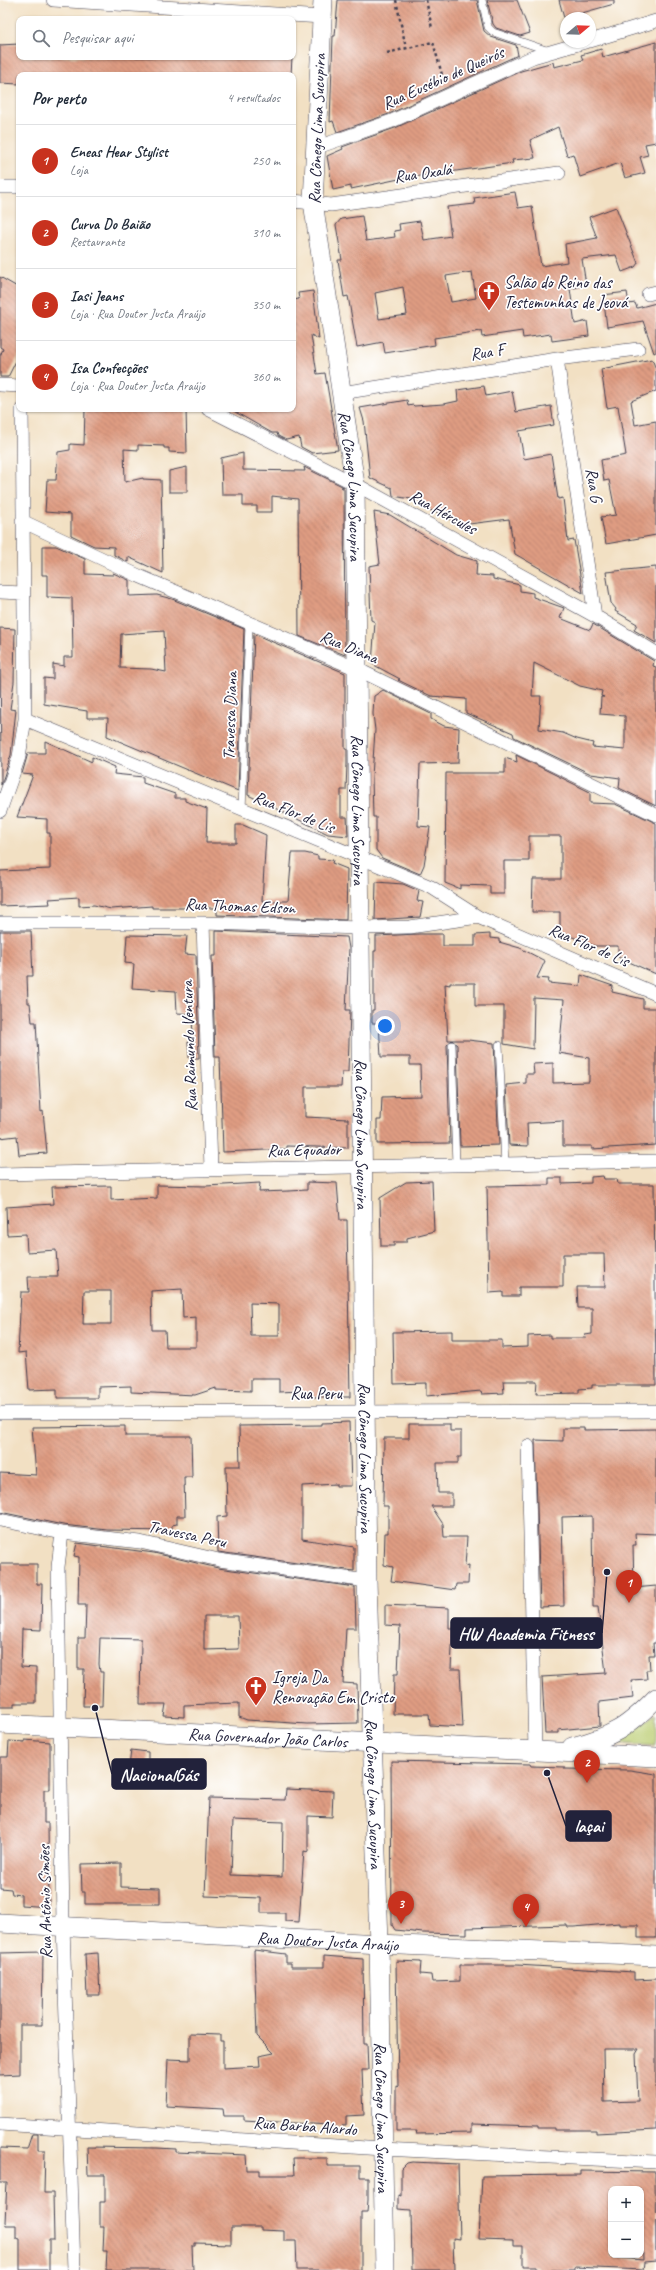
<!DOCTYPE html>
<html lang="pt">
<meta charset="utf-8">
<style>
:root{--surface:#fff;--page:#f2f2f3;--text:#1f2937;--muted:#747a83;--line:#e0e1e3;--accent:#c8321e}
body{margin:0;font-family:Caveat,sans-serif;background:var(--page);color:var(--text)}
.controls{position:absolute;right:12px;bottom:12px;display:grid;overflow:hidden;border-radius:8px;box-shadow:0 1px 3px #0004}
.controls button{width:36px;height:36px;display:grid;place-items:center;padding:0;border:0;border-bottom:1px solid var(--line);background:var(--surface);color:var(--text);font:20px sans-serif}
.compass{position:absolute;left:560px;top:12px;width:36px;height:36px;border-radius:50%;background:var(--surface);box-shadow:0 1px 3px #0004;rotate:71deg}
.you{position:absolute;left:385px;top:1026px;width:14px;height:14px;margin:-10px;border:3px solid #fff;border-radius:50%;background:#1a73e8;box-shadow:0 0 0 6px #1a73e833}
.badge{display:grid;place-items:center;width:26px;height:26px;border-radius:50%;background:var(--accent);color:#fff;font-size:13px;font-weight:700}
.pin{position:absolute;translate:-50% -33px;filter:drop-shadow(0 1px 2px #0008)}
.pin::after{content:'';position:absolute;top:21px;width:14px;height:12px;background:inherit;clip-path:polygon(0 0,100% 0,50% 100%)}
.list{margin:0;padding:0;list-style:none}
h2{display:flex;justify-content:space-between;align-items:center;height:52px;margin:0;padding:0 16px;font-size:17px}
h2 small{font-size:13px;font-weight:400;color:var(--muted)}
.list li{display:grid;grid-template-columns:26px 1fr auto;gap:12px;align-items:center;box-sizing:border-box;height:72px;padding:0 16px;border-top:1px solid var(--line)}
.list b{display:block;font-size:15px;white-space:nowrap}
.list p{margin:0;font-size:13px;white-space:nowrap;color:var(--muted)}
.list em{font-size:13px;font-style:normal;color:var(--muted)}
.icon{flex:none;width:22px;height:22px;fill:none;stroke:currentColor;stroke-width:2;stroke-linecap:round;stroke-linejoin:round}
.map{position:relative;flex:none;width:656px;height:2270px;overflow:hidden}
.search{position:absolute;background:var(--surface);box-shadow:0 1px 3px #0004;left:16px;top:16px;width:280px;height:44px;display:flex;align-items:center;gap:10px;box-sizing:border-box;padding:0 14px;border-radius:8px;color:var(--muted);font-size:15px}
.panel{position:absolute;background:var(--surface);box-shadow:0 1px 3px #0004;left:16px;top:72px;width:280px;height:340px;border-radius:8px}
.map>svg:first-child{display:block}
.park{fill:#bacc6f;stroke:#6e7755}
.building{fill:url(#building-back-hatch);fill-rule:evenodd}
.lines{fill:none;stroke-linecap:round;stroke-linejoin:round}
.lane-casing{stroke:#413e4f;stroke-width:8}
.street-casing{stroke:#413e4f;stroke-width:14}
.secondary-casing{stroke:#413e4f;stroke-width:20}
.path{stroke:#413e4f;stroke-width:2.5;stroke-dasharray:3 3;stroke-linecap:butt}
.lane{stroke:#fff;stroke-width:7}
.street{stroke:#fff;stroke-width:13}
.secondary{stroke:#fff;stroke-width:19}
.labels{text-anchor:middle;dominant-baseline:central;stroke-width:3.5;stroke-linejoin:round;paint-order:stroke}
.street-label{font-size:17px;fill:#22223b;stroke:#fff}
.poi-label{font-size:17px;fill:#22223b;stroke:#fff;text-anchor:start}
.leader{fill:none;stroke:#22223b;stroke-width:1.5}
.callout-dot{fill:#22223b;stroke:#fff;stroke-width:1.5}
.callout{fill:#22223b;stroke:#22223b;stroke-width:1.5}
.callout-label{font-size:18px;text-anchor:middle;font-weight:bold;fill:#fff}
</style>
<div class="map">
<svg width="656" height="2270" viewBox="0 0 656 2270">
<defs>
<pattern id="building-back-hatch" width="6" height="6" patternUnits="userSpaceOnUse"><rect width="6" height="6" fill="#df9c82"/><path d="M-1 5l2 2M0 0l6 6M5-1l2 2" fill="none" stroke="#b47f6c"/></pattern>
</defs>
<rect width="100%" height="100%" fill="#fff"/>
<filter id="ink" filterUnits="userSpaceOnUse"><feTurbulence type="fractalNoise" baseFrequency=".025" numOctaves="2"/><feDisplacementMap in="SourceGraphic" scale="8" xChannelSelector="R" yChannelSelector="G"/><feConvolveMatrix kernelMatrix="1 2 1 2 8 2 1 2 1" color-interpolation-filters="sRGB"/></filter>
<filter id="wash" filterUnits="userSpaceOnUse"><feTurbulence type="fractalNoise" baseFrequency=".012" numOctaves="4" result="noise"/><feDisplacementMap in="SourceGraphic" scale="16" xChannelSelector="R" yChannelSelector="G"/><feGaussianBlur stdDeviation="0.9" result="paint"/><feColorMatrix in="noise" values="0 0 0 0 0 0 0 0 0 0 0 0 0 0 0 0 0 1.4 0 .05"/><feComposite in="paint" operator="in"/></filter>
<g filter="url(#wash)">
<rect width="100%" height="100%" fill="#f2e0c3"/>
<path class="park" d="M656,1713V1746L614,1743L648,1720Z"/>
<g id="blocks">
<path class="building" d="M338,0H477L484,31L491,37L516,45L518,55L389,114L337,132L333,121L330,122L333,36H335Z
M487,0H517L530,33L520,36L496,28L493,24Z
M559,0H614V4L564,18Z
M656,42V142L645,144L648,155L640,157L645,173L625,178L620,163L580,177L573,154L567,156L558,127L530,140L535,158L512,160L513,163L399,179L351,189V186L333,190L327,156L343,149L342,147L395,128L521,71L553,62L554,67L583,60L581,55L601,49L603,57Z
M19,44V57H292L291,75H19V84L0,83V45Z
M515,192L518,208L532,206L541,266L567,262L565,244L597,238L589,217L616,207L638,263L635,267L622,272L616,255L582,259L586,285L570,289L575,324L587,321L589,336L552,341L551,334L523,338L522,331L482,337L481,331L434,338L435,345L385,353L383,342L357,347L348,296L344,297L338,260H342L336,225L341,219L362,216L366,241L395,237L394,231L400,230L399,224L420,221L424,240L451,236L447,207L475,204L474,198ZM472,272L476,298L451,302L446,276ZM403,287L407,315L379,319L375,293Z
M0,277L19,288V355L8,377H0V356L3,349L0,347Z
M313,291L319,339L311,335L317,374L325,373L338,450L312,453L301,447L299,437L286,440L278,436L277,433H272L230,409H293V300L299,299L298,293Z
M627,292L629,304L635,303L637,308L656,303V352L654,353L643,321L607,327L603,295Z
M652,359L656,369V391L631,401L635,425L656,421V535L606,544L601,517L616,515L609,480L604,481L601,460L626,455L618,406L607,408L601,369Z
M484,386L486,396L512,391L516,412L551,406L554,425L519,431L524,459L551,454L558,499L563,498L568,541L574,540L583,593L515,554L509,519L461,525L445,517V515L423,508V501L393,496L392,488L370,478L364,421L360,408L407,400L408,406L413,405L414,406L444,404L458,401L457,390Z
M85,409H186L187,453L169,452V448H164V446L138,445V450L124,449L125,482L143,478V479L161,480L163,573L128,557V562L114,555V547L94,546L71,535V514L45,512L47,480H56L58,452L70,450V444L84,445Z
M243,453V470L305,471L304,467L344,487H341L344,489L345,655L299,636L298,499L272,496V512H257V506H243V495H222L221,458Z
M187,467V492H169V471Z
M374,512L390,515L456,555L477,561L476,575L493,576V579L520,585V591L533,593V597L564,608L560,618L590,630L593,624L654,661L653,666L656,667V806L619,788L620,778L591,774L514,737L513,733L466,713V699L431,696L398,680L400,679L372,664L375,622L371,620L369,566L380,564ZM534,663L580,686L602,691L601,696L604,697H601L600,714L625,716V750L592,747L593,743L577,739L563,733L539,729L541,696H532Z
M42,546H56L85,559V574L113,575V573L129,580V596L157,595L172,599L244,629L238,791L107,736L108,718H87V711L44,704V678L53,679V664L64,666V657H73L72,598L47,597V575H42ZM164,631L166,672L151,669L120,668L121,634Z
M656,567V643L634,630L637,624L615,611L616,609L611,603L606,572Z
M0,628L15,629L14,682L10,709L16,710L11,755L1,785Z
M254,634L345,673V749H347V764L346,790H341V817H347L348,836L328,834L248,795Z
M383,690L431,714V719L444,726L459,728L458,763L420,764L418,826L430,827L424,865L420,874L382,858L376,850V817H373L372,777L375,730L373,714L374,696Z
M45,741L92,762V757L115,767L114,774L143,777V783L175,794V798H185V801L207,809L206,843H236V825H243L266,835L262,901H288L292,853H305L318,856V859L333,860L332,863L347,869L346,920L217,915V908H152V906L111,909L94,905L79,906V897L49,899L50,904L0,906V871L50,869V833H47V819L17,817L33,775L22,774L28,753H45Z
M516,755L590,792V803L615,804L656,823V974L618,957V946H595L560,932V912H532L533,879H561V836H529V861H504V894H490V886L460,885V889L445,883L446,773H505V758L517,762Z
M376,882L403,884L419,891L417,901L423,902L420,917L375,920Z
M0,931H31L33,976H27L28,1003H30L32,1022H36L41,1112L43,1111L47,1153L19,1155L17,1136L0,1138Z
M216,931L347,937L349,948L346,1010H350L348,1072H342L341,1087H305V1117L348,1119V1148L287,1146V1149L223,1152L220,1057H215L212,956H216Z
M418,934H443V946H475V935L490,934V938L499,939V942L520,948L545,961L537,978L549,979L548,983L580,986L581,975L613,986L612,992L643,999V1008H656V1145L592,1149V1146H563V1121L527,1123L528,1146L509,1145L506,1085L526,1083V1074H534L533,1064L553,1063V1083L589,1082V1058L559,1053L564,1000L534,998L533,1049L504,1044V1006H475V983H450V985L445,984L448,1040H468L494,1043L499,1145L460,1146L457,1045L452,1040L447,1045L450,1143L377,1144V1120H381L382,1097L421,1096L420,1065H410V1057H381L379,1023H372V1010H374V951H376V936Z
M127,935L187,936L185,954L196,955L199,1058H189L188,1042H193L192,1014L177,1013L176,991L132,988L134,964L125,963Z
M603,1176L604,1179H617L618,1184H654L656,1385H592V1388L579,1389V1393L536,1394L537,1381H503L504,1393L482,1394L481,1391L426,1396V1383L394,1384L393,1332L452,1331V1340H502V1348L528,1347V1336L550,1335V1338H586L585,1335L592,1334V1308H578L577,1287H605L604,1254H563V1287H519V1296H503V1292L489,1293L487,1186L549,1185V1178H562V1184L591,1183V1177Z
M432,1181L434,1231L407,1238V1242H394V1246H381L380,1198L406,1182Z
M307,1182L337,1183L340,1220H347L350,1397H308V1395L301,1396V1391L279,1392V1379H251V1391L216,1390V1388L195,1395L131,1392V1386L98,1387V1398H57V1389L29,1390L26,1352L18,1353L21,1292H29L28,1277H58L56,1250L27,1252L26,1234L7,1235L6,1207L53,1204L52,1187L111,1186V1200L157,1198V1185L206,1186L260,1183L259,1192L289,1191L307,1190ZM182,1289L183,1318L196,1317V1347H166L165,1330H152L151,1291ZM84,1291H111V1324H83ZM250,1303L279,1304V1336H251Z
M349,1422L351,1486H336V1484L302,1486V1539L354,1547V1571L218,1552L217,1517L227,1516L226,1466H240L239,1426L322,1425V1423Z
M409,1424H450V1431H461V1457H458V1463H437L438,1493H452V1506H431L443,1524L444,1537H467L465,1566L469,1565L468,1584H456L455,1590L391,1581L393,1567L384,1565L385,1533H388V1506H383L384,1438H409Z
M125,1426V1436H191L192,1477H184L185,1516H177V1524L172,1525V1531L107,1530L63,1525L0,1512V1473L36,1475L32,1427Z
M563,1428H584V1430L656,1429V1534L635,1533L636,1545H633L634,1588L656,1586V1643H653L654,1655H649L650,1670H646L647,1679L631,1680L633,1698L599,1702L600,1726L558,1730V1733H545L542,1677L606,1673L598,1607H593L592,1516L562,1517L564,1606L540,1607L535,1440L563,1441Z
M77,1543L154,1553L218,1568L355,1587L356,1628H346L343,1683L357,1684L358,1723L307,1724L247,1720L239,1717V1703L184,1705V1717L164,1716L166,1704H140L141,1639L100,1638L99,1664L100,1672H103L102,1706H83L84,1669H78V1638H85L86,1605H78L79,1557L74,1556ZM204,1616H238L239,1649L204,1650Z
M0,1564H37V1584H42L41,1630L22,1629L21,1667L36,1668V1703H14V1707H0Z
M385,1605L449,1608V1628H453L451,1669H460L463,1727L430,1725L429,1714H393L394,1674H398L400,1626L385,1625Z
M25,1740L50,1742V1790H44V1823H48L49,1907L21,1905V1895L12,1894L11,1889L0,1888V1757H8L9,1741L25,1742Z
M131,1750L148,1752V1768L129,1767Z
M391,1761L530,1764L531,1766L564,1767V1769L630,1770L656,1774V1938H638V1925H619V1923L574,1927H567V1925L467,1928V1934L423,1933L395,1930L392,1925Z
M286,1789L333,1791L332,1817L308,1816V1852L304,1851L299,1922L285,1921V1913H261V1898L205,1896L209,1798L285,1800ZM233,1820L283,1822L282,1877L231,1875Z
M121,1863V1887L160,1888V1904H85V1892H82L81,1864Z
M254,1950L286,1954V1963H291V1967H324V1956L363,1959L364,2044H367L368,2070H362L364,2115L346,2116V2126L244,2120V2116H224L223,2109L166,2106L168,2059L190,2060V2034L220,2035V2041H223V2068L260,2066L259,2056L274,2053L257,2036Z
M43,1952L42,2025H20V2074L0,2075V1953Z
M98,1953L100,1995H87L85,1954Z
M396,1961L421,1962L420,1974L431,1975L432,1982L460,1981V1965H517L634,1972V1980L656,1979V2130L596,2133V2130H554V2128H538V2126L471,2124V2133L416,2134L417,2131H396V2086L398,2087ZM603,2049H639L636,2054L638,2101L604,2102Z
M32,2134H38V2150H45L44,2193H53L54,2240H49V2270H20V2239L16,2238V2225H6L5,2222L7,2182H0V2148L27,2149Z
M87,2147L157,2148L176,2149V2152L246,2155L247,2170H260V2175H294L293,2158H327V2166H360V2177H368V2200L367,2212H361V2270H297L296,2241H284V2231L261,2230V2227H231V2244L195,2243V2246H192L193,2270H106L107,2251H103L104,2227H100V2202H105V2175H88Z
M412,2162L458,2164L460,2239L453,2238L454,2270H412L411,2210L398,2209V2195L401,2196V2169L407,2163Z
M580,2171L655,2172L656,2261L644,2262L643,2270L574,2267V2270H537V2266H523V2245H513V2240L479,2239L482,2176L580,2175ZM611,2189H641L643,2260L611,2257Z"/>
</g>
</g>
<g filter="url(#ink)">
<use href="#blocks" fill-opacity="0" stroke="#413e4f" stroke-width="1"/>
<g class="lines">
<g class="lane-casing">
<path id="lane" d="M482,0L488,27L493,32L549,51
M242,810L249,624
M452,1045L456,1165
M499,1045L505,1164"/>
</g>
<g class="street-casing">
<path id="street" d="M53,0L322,17
M590,41L656,21
M315,148L392,121L533,57L585,42
M0,187H19
M293,201L331,205L559,173
M648,294L656,292
M557,359L595,616
M0,385L19,386
M341,393L557,359L638,349
M208,409L355,484L595,616L656,653
M22,521L139,576L357,669L656,815
M0,592L23,593
M25,719L431,887L478,917L656,994
M0,811L19,757L25,719L22,409
M0,923H203L360,928L410,927L478,917
M203,923L211,1169
M0,1174L656,1161
M0,1413L656,1411
M528,1446L535,1751
M0,1520L62,1533L140,1542L219,1560L367,1581
M62,1533L58,1567L63,1925L74,2270
M0,2124L382,2149L656,2162"/>
</g>
<g class="secondary-casing">
<g id="secondary">
<path id="s1" d="M323,0L313,202L355,484L367,1581L379,1944L385,2270"/>
<path id="s2" d="M0,1724L656,1757"/>
<path d="M572,1747C612,1737 627,1728 656,1698"/>
<path id="s3" d="M0,1923L379,1944L656,1956"/>
</g>
</g>
<path class="path" d="M396,0L406,48
M426,0L432,28
M387,53L433,42L444,82"/>
<use href="#lane" class="lane"/>
<use href="#street" class="street"/>
<use href="#secondary" class="secondary"/>
</g>
</g>
<defs>
<g id="church-pin" transform="scale(1.15)"><path d="M0 17L-7.5 6A9.5 9.5 0 1 1 7.5 6Z" fill="#c8321e" stroke="#fff"/><path d="M-1.2-6h2.4v3.5h3.3v2.4h-3.3V6h-2.4V-.1h-3.3v-2.4h3.3Z" fill="#fff"/></g>
</defs>
<g fill-rule="evenodd">
<use href="#church-pin" x="489" y="292"/>
<use href="#church-pin" x="256" y="1687"/>
</g>
<g class="labels">
<g class="street-label">
<text transform="translate(443 78) rotate(-24)">Rua Eusébio de Queirós</text>
<text transform="translate(317 129) rotate(-88)">Rua Cônego Lima Sucupira</text>
<text transform="translate(423 173) rotate(-8)">Rua Oxalá</text>
<text transform="translate(487 352) rotate(-9)">Rua F</text>
<text transform="translate(594 485) rotate(81)">Rua G</text>
<text stroke="none"><textPath href="#s1" startOffset="489">Rua Cônego Lima Sucupira</textPath></text>
<text transform="translate(443 512) rotate(29)">Rua Hércules</text>
<text transform="translate(349 647) rotate(23)">Rua Diana</text>
<text transform="translate(230 716) rotate(-88)">Travessa Diana</text>
<text stroke="none"><textPath href="#s1" startOffset="813">Rua Cônego Lima Sucupira</textPath></text>
<text transform="translate(294 812) rotate(22)">Rua Flor de Lis</text>
<text transform="translate(240 906) rotate(2)">Rua Thomas Edson</text>
<text transform="translate(589 945) rotate(23)">Rua Flor de Lis</text>
<text transform="translate(189 1046) rotate(-92)">Rua Raimundo Ventura</text>
<text stroke="none"><textPath href="#s1" startOffset="1137">Rua Cônego Lima Sucupira</textPath></text>
<text transform="translate(304 1150) rotate(-1)">Rua Equador</text>
<text x="316" y="1393">Rua Peru</text>
<text stroke="none"><textPath href="#s1" startOffset="1461">Rua Cônego Lima Sucupira</textPath></text>
<text transform="translate(187 1534) rotate(12)">Travessa Peru</text>
<text stroke="none"><textPath href="#s2" startOffset="268">Rua Governador João Carlos</textPath></text>
<text stroke="none"><textPath href="#s1" startOffset="1797">Rua Cônego Lima Sucupira</textPath></text>
<text transform="translate(45 1902) rotate(-91)">Rua Antônio Simões</text>
<text stroke="none"><textPath href="#s3" startOffset="328">Rua Doutor Justa Araújo</textPath></text>
<text stroke="none"><textPath href="#s1" startOffset="2121">Rua Cônego Lima Sucupira</textPath></text>
<text transform="translate(305 2126) rotate(4)">Rua Barba Alardo</text>
</g>
<g class="poi-label">
<text x="504" y="282">Salão do Reino das<tspan x="504" dy="20">Testemunhas de Jeová</tspan></text>
<text x="272" y="1677">Igreja Da<tspan x="272" dy="20">Renovação Em Cristo</tspan></text>
</g>
</g>
<path class="leader" d="M607 1572L602 1633M95 1708L112 1774M547 1773L566 1826"/>
<g class="callout-dot">
<circle cx="607" cy="1572" r="4"/>
<circle cx="95" cy="1708" r="4"/>
<circle cx="547" cy="1773" r="4"/>
</g>
<g class="callout">
<rect x="451" y="1618" width="151" height="30" rx="4"/>
<rect x="112" y="1759" width="94" height="30" rx="4"/>
<rect x="566" y="1811" width="45" height="30" rx="4"/>
</g>
<g class="callout-label">
<text x="526" y="1640">HW Academia Fitness</text>
<text x="159" y="1781">NacionalGás</text>
<text x="589" y="1832">laçai</text>
</g>
</svg>
<div class="controls">
<button>+</button>
<button>−</button>
</div>
<svg class="compass" viewBox="-18 -18 36 36"><path d="M0-13l5 13h-10z" fill="#e53935"/><path d="M0 13l5-13h-10z" fill="#747a83"/></svg>
<div class="you"></div>
<div class="pin badge" style="left:629px;top:1603px">1</div>
<div class="pin badge" style="left:587px;top:1783px">2</div>
<div class="pin badge" style="left:401px;top:1924px">3</div>
<div class="pin badge" style="left:526px;top:1927px">4</div>
<div class="search"><svg class="icon" aria-label="search" viewBox="0 0 24 24"><circle cx="10" cy="10" r="6"/><path d="M15 15l6 6"/></svg>Pesquisar aqui</div>
<section class="panel">
<h2>Por perto<small>4 resultados</small></h2>
<ul class="list">
<li><span class="badge">1</span><div><b>Eneas Hear Stylist</b><p>Loja</p></div><em>250 m</em></li>
<li><span class="badge">2</span><div><b>Curva Do Baião</b><p>Restaurante</p></div><em>310 m</em></li>
<li><span class="badge">3</span><div><b>Iasi Jeans</b><p>Loja · Rua Doutor Justa Araújo</p></div><em>350 m</em></li>
<li><span class="badge">4</span><div><b>Isa Confecções</b><p>Loja · Rua Doutor Justa Araújo</p></div><em>360 m</em></li>
</ul>
</section>
</div>
